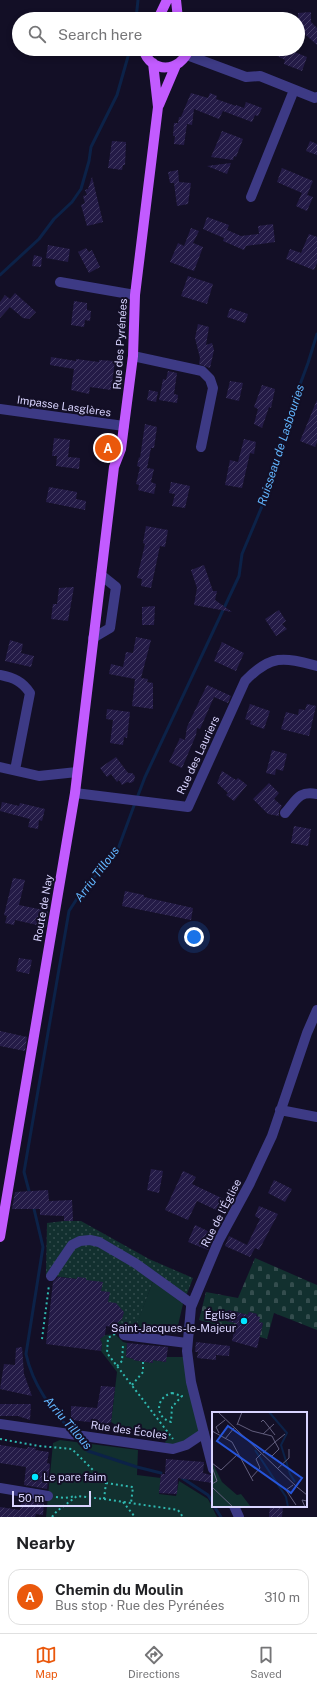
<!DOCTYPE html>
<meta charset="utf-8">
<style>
:root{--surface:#fff;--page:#f2f2f2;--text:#202124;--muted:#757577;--line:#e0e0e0;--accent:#ea580c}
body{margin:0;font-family:"Public Sans",sans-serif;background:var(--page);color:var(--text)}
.scale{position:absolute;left:12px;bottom:10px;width:79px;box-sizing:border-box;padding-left:4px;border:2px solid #d9d4ff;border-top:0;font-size:11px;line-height:14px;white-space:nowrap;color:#d9d4ff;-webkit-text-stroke:3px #130f26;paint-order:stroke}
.you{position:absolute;left:194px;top:937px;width:14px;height:14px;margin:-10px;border:3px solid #fff;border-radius:50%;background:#1a73e8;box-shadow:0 0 0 6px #1a73e833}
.badge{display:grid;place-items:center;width:26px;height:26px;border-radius:50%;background:var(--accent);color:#fff;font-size:13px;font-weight:700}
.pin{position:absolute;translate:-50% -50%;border:2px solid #fff;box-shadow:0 1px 4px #0006}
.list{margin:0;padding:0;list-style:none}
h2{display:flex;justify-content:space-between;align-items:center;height:52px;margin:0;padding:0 16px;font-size:17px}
h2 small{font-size:13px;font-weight:400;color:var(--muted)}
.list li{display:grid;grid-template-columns:26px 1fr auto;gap:12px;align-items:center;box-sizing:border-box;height:56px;margin:0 8px 8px;padding:0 8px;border:1px solid var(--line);border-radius:12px}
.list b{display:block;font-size:15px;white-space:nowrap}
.list p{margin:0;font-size:13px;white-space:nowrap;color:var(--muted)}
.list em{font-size:13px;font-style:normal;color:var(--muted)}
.icon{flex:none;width:22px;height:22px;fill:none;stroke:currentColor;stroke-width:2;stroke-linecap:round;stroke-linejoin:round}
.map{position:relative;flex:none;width:317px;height:1517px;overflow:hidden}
.search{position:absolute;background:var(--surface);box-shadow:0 2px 6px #0003;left:12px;right:12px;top:12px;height:44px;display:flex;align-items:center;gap:10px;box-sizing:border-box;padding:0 14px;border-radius:22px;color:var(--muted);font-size:15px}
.sheet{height:116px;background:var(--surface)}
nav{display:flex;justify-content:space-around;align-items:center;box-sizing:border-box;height:56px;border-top:1px solid var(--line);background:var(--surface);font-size:11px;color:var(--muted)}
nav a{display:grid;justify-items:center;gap:2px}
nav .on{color:var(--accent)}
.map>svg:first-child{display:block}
.grass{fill:url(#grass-dots)}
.cemetery{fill:url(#cemetery-stones);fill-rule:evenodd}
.park{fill:#12302f}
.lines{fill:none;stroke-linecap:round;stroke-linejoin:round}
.stream{stroke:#0c2248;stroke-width:3}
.building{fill:url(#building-hatch)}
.path{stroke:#2fb8b0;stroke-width:2;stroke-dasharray:2 3;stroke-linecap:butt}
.minor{stroke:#3d3a85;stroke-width:10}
.major{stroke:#c25bff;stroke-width:10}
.poi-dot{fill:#00e5ff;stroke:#130f26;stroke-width:1.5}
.labels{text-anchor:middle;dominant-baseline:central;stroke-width:4;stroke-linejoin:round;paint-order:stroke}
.street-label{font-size:11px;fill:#d9d4ff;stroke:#130f26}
.poi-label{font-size:11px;fill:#d9d4ff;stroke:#130f26;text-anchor:end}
.water-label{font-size:12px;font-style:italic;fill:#62b6ff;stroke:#130f26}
.inset-river{fill:none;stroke:#0c2248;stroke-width:2}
.inset-road{fill:none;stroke:#625e7d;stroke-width:1}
.view{fill:#2655da;fill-opacity:0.15;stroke:#2655da;stroke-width:2}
.inset-edge{fill:none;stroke:#d9d4ff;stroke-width:2}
</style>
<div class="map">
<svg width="317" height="1517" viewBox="0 0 317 1517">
<defs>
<pattern id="grass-dots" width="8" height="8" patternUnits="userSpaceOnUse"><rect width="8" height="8" fill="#12302f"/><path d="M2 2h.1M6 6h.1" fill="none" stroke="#344d4e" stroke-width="1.8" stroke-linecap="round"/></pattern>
<pattern id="cemetery-stones" width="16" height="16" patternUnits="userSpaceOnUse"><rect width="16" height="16" fill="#12302f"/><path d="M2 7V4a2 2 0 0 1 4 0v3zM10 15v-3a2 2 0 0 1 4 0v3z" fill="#344d4e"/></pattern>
<pattern id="building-hatch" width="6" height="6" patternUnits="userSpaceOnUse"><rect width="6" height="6" fill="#241b47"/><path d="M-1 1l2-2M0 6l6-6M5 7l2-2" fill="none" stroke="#433b63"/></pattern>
</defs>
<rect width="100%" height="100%" fill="#130f26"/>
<path class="grass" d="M64,1221H81L149,1259L193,1278L183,1304L153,1281L136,1328L112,1327L122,1319L123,1313L84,1299L77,1277V1279L46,1275L47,1223Z"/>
<path class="cemetery" d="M255,1258L317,1285V1330L274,1313L267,1339L199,1320L206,1292L238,1298ZM228,1310L248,1315L249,1312L257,1314L259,1322L263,1323L261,1332L245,1329V1325L226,1321Z"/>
<path class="park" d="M153,1281L183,1304L176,1334L135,1329Z
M115,1334L123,1342L127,1343L126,1357L134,1359V1360L153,1363V1360L166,1362V1357H187L207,1432L186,1445L165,1447L166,1434L121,1428L111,1422L117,1372L101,1351L102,1343L100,1339L105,1335Z
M60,1440L138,1450L137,1475L161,1478L159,1494L176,1496L179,1481L208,1499L217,1517H46L53,1443Z"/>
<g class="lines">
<path class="stream" d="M136,19L138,0
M0,275L39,239L54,219L72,202L81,189L89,161L91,147L117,95L129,53
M137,798L145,777L239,576L242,554L265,499L295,398L308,363L317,334
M29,1191L24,1172L69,911L80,894L118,849L135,803
M34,1209L43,1247L26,1354C33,1386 51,1408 72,1432
M77,1438L88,1451L137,1467L161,1473
M182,1478L208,1495L213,1503
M214,1506L221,1517"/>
</g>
<path class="building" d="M311,12V22L317,28V45L298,28V13Z
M278,49H287L307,57L302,71L284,64L285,60L275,55Z
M191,93L208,98L210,93L217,96L216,99L236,106V105L244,108L246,102L262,108L258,116L255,115L252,122L223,111L219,119L194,109L192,125L187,124L184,145L174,144L175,136H173L174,123H178L179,117H181Z
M222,131L243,139L236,157L234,156L233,160L211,157Z
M112,141L126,142L125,165H123L122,170L108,168Z
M310,141L317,144V155L306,151Z
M231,163L227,174L207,166Z
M282,168L313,181L307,195L313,197L307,211L296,206L302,193L277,182Z
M178,170L179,182L191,183L188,204L177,206L174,183H170L168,172Z
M92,177L103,222L87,226L81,205L85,203L83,196L87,195L85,190L88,189Z
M207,217L229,225L227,230L241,236L259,234L258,226L273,224L275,242L246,246L244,250L223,241L224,238L203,229Z
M191,228L199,231L193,243L203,247L194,271L170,262L178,243L184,246Z
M309,234L317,237V263L314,270L286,259L290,249L301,253Z
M48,245L70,249L68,262L46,258Z
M86,248L89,252L92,250L100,267L89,273L78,252Z
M34,255L42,257L41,267L32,266Z
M188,276L213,284L207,304L181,296Z
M15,293L36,312L29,319L23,318L10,307L0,318V302L5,295L10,299Z
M74,301L87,303V310L91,311L90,321L85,320L84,327L71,325Z
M230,308L248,314L245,323L227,317Z
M198,324L209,327L206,345L212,343L214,350L210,368L199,364L200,358L195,338Z
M51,357L76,361V359L99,362V360L115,361L111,390L90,387L89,394L71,390L74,369L50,365Z
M168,371L177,373L174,394L178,395L177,403L159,400L163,379L166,380Z
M230,381L243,383L239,401L226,398Z
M262,385L275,389L271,408L269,407L262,428L254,424L258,409L254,407Z
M149,390L158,392L156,402L147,400Z
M317,400V442L315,447L300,441Z
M79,408L101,411L100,416L79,413Z
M145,424L157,427L154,448H151L147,468L154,469L151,482L156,484L154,494L138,490L139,485L136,484L140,467L137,466L139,457L140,458Z
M54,438L70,440L68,457L80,458L79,469L56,466L57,456H52Z
M244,439L256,442L254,454L250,453L242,488L225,485L230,460L238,462Z
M171,482L190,486L185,508L172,506L175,494L169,493Z
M49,487L77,492L76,499L86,501L85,510L46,502Z
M146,526L168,530L165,547L160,546L151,588L141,586L142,579L137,578L145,544L143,543Z
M204,565L213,591H217L215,600L232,612L194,605L197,588L191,570Z
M74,587L68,621L51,619L53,604H57L59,588Z
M155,606L154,625H142V607Z
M279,610L286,621L282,624L287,629L276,636L265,619Z
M136,637L151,640L141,678L148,679L147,682L153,683V709L132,706L135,679L109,674L111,664L123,667L126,652L133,653Z
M10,640L23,644L21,653L34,656L31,667L5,661Z
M222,642L244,653L236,671L214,661Z
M207,685L231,696L228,703L214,697L200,729L197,728L196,735L182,768L169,762L180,738L185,740L187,727Z
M250,704L270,711L264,729L250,724L251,721L245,719Z
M307,704L316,706L309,736L281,729L286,712L298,715L299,709L305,710Z
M107,709L130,712L127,738L124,737L123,745L110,743L113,720L106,719Z
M272,750L287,754L283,771L276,769L275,775L266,773Z
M116,757L128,773H132L135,776L134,781L131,783L127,782L122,785L119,780L117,782L111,774L107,777L100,768Z
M222,771L236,780L238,778L247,785L234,801L226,795L228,793L217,783Z
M269,783L279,793L274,799L282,806L279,811V816L268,814L253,799Z
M2,802L19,806L20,803L45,809L42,821L39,820L38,829L28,827L30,819L0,811Z
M294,826L311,829L308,846L291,843Z
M13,878L25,880L19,905L48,911L46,927L15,920L14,925L5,923L7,916L4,915Z
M125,891L144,895V897L193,908L191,920L122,906Z
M19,958L32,960L29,974L16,971Z
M0,1031L27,1037L25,1051L0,1046Z
M151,1169L163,1171L159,1193L147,1190Z
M183,1171L196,1177L192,1184L232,1203L225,1214L197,1201L188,1220L165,1210Z
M274,1180L292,1189L285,1202L268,1193Z
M48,1190L49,1201L72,1200L73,1221H64V1216L40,1215V1209H12L15,1192Z
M259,1206L278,1214L259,1250L255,1248L250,1257L225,1246L229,1236L247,1245L260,1219L255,1216Z
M195,1225L214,1234L208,1250L188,1242Z
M58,1277L77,1279V1277L86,1278V1280L103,1282L101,1291L110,1292L108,1302L116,1303L124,1312L122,1319L112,1327L106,1326L105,1335L100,1339L102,1343L101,1351L46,1344L53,1282Z
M228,1310L248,1315L249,1312L257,1314L256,1316L260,1317L259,1322L263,1323L257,1348L232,1341L236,1323L226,1321Z
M196,1342L230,1346L229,1356L216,1355V1360L197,1358L198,1352H195Z
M127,1343L168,1347L166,1362L153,1360V1363L133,1360L134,1359L126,1357Z
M22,1347L24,1374L32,1396L0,1389L4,1364L15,1365L16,1348Z
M101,1386L115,1387L111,1422L107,1424L71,1420V1406L97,1408Z
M0,1404H31L30,1420L18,1416H0Z
M0,1445L27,1449L28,1447L36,1448L35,1450L49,1452L47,1463L50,1464L47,1489L24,1485L26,1467L0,1463Z
M166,1459L204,1462L203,1473L211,1475L213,1483L178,1478L177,1494L159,1493L161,1474H165Z
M22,1498L44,1502L43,1515L36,1514L35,1517H0V1507L20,1510Z
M270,1506H283L282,1517H269Z"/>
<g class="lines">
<path class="path" d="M115,1334L108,1338L107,1353L173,1439
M42,1339L49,1285
M117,1366L122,1361L123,1345
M132,1385L143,1372V1361
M172,1393L182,1396L172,1407L171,1422C154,1417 156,1397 172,1393Z
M0,1439L39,1446L72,1449L106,1483L104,1499
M106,1483L133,1487L131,1503
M56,1497L65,1498L76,1496
M123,1502L135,1517
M52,1517L57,1511L77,1496L104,1499L178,1510L183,1517"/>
<path class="minor" d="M187,55L246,77L260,76L315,98L317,97
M251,197L294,90
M60,282L135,295
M133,356L202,371L210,379L213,388L201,447
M0,409L124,426
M93,638L110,628L116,587L101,575
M0,675C14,678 22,681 30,693L15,770
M0,767L39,776L77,772
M75,793L188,807L245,681C271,654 283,657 317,666
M285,813C296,801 298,790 317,794
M280,1110L317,1117
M51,1276L72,1245L80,1241L90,1240L99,1242L135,1263L192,1304
M124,1335L187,1343
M0,1424L173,1449L186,1445L204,1433
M213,1469L191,1382L187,1351L191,1307L219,1240L250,1183L272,1136L307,1033L317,1010
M0,1488L48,1496
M234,1506L239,1517"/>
<path class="major" d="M176,0L178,19
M158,19L167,0
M143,49C151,74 180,73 189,49
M159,105L176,65
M0,1237L75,793L114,467L121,449L133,356L135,295L158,107L153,63"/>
</g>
<g class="poi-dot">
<circle cx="244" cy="1321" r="4"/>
<circle cx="35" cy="1477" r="4"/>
</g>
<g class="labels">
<g class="street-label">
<text transform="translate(120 344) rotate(-86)">Rue des Pyrénées</text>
<text transform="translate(64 406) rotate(8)">Impasse Lasglères</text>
<text transform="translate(198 755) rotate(-65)">Rue des Lauriers</text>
<text transform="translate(43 908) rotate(-80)">Route de Nay</text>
<text transform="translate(221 1213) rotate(-63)">Rue de l'Église</text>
<text transform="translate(129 1430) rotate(8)">Rue des Écoles</text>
</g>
<g class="poi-label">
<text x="236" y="1315">Église<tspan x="236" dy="13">Saint-Jacques-le-Majeur</tspan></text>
<text x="43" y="1477" text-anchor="start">Le pare faim</text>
</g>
<g class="water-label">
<text transform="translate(281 445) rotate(-72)">Ruisseau de Lasbouries</text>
<text transform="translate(97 874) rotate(-53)">Arriu Tillous</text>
<text transform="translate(68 1423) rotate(49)">Arriu Tillous</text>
</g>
</g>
<g transform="translate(212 1412)">
<rect width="95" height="95" fill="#130f26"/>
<path d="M0,50L10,70L25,83L29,82L39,95H0Z" fill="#12302f"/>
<path class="inset-river" d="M57,0L75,21L69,33L78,62L83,70M43,38L74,85L76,95"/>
<path class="inset-road" d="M6,0L85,75M49,10L51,8L53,10L63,23M26,12L40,19L60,24L63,30L73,22M25,13L30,0M0,19L20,30L41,69M7,21L4,15L13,8M51,22L62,12M13,27L22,16M52,40L60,44L67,37L63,30M51,41L63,30M0,51L9,58L26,42M0,55L5,69L0,72M65,57L77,46V37M39,66L48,56L44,47L49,42M81,73L74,78L84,93M0,75L21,95M85,75L95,83M93,95L90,88L95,89"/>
<path class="view" d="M16,14L90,66L79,81L5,29Z"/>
<rect width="95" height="95" class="inset-edge"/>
</g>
</svg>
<div class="scale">50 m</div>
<div class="you"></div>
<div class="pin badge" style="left:108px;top:448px">A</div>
<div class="search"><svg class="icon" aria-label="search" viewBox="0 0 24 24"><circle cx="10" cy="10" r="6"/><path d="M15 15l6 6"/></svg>Search here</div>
</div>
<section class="sheet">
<h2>Nearby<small></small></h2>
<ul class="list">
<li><span class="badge">A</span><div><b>Chemin du Moulin</b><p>Bus stop · Rue des Pyrénées</p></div><em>310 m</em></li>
</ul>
</section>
<nav>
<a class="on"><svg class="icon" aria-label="map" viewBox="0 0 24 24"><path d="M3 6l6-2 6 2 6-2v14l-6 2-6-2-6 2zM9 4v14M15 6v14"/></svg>Map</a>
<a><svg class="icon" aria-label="directions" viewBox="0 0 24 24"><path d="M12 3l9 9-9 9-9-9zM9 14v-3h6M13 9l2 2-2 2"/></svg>Directions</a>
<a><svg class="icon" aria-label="saved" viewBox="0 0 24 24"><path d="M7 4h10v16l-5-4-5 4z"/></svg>Saved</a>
</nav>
